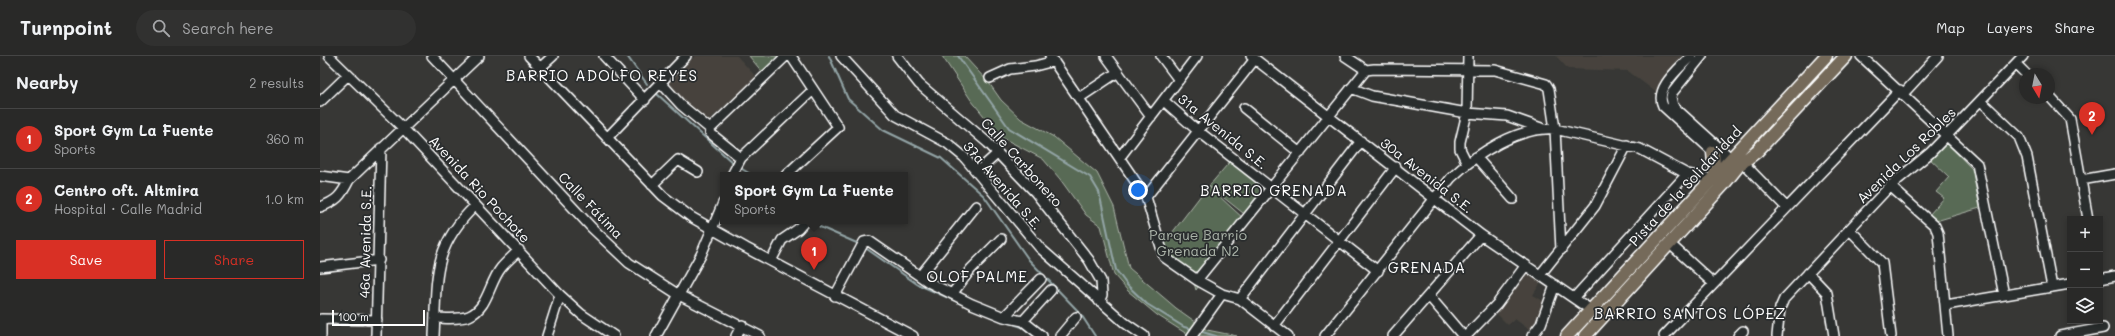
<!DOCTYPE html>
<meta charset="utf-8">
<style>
:root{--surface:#292928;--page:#313130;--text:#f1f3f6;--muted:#a5a6a8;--line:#454545;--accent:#d93025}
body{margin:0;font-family:Mali,sans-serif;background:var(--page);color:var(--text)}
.controls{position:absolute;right:12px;bottom:12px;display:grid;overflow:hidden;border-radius:0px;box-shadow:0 2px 6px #0003}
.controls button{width:36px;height:36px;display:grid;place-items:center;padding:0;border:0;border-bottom:1px solid var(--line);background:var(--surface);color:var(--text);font:20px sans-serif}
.compass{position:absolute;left:1699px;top:12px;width:36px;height:36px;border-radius:50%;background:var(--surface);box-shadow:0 2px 6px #0003;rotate:170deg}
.scale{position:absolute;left:12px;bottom:10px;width:93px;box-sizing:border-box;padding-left:4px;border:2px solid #fff;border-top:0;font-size:11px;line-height:14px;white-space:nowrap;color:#fff;-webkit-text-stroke:3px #2a2d2e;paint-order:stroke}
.you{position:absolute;left:818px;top:134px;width:14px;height:14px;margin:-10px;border:3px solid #fff;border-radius:50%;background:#1a73e8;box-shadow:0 0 0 6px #1a73e833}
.badge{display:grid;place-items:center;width:26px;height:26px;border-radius:50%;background:var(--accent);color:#fff;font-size:13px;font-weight:700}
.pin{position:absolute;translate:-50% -33px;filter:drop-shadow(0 1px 2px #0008)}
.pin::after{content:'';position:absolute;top:21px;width:14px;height:12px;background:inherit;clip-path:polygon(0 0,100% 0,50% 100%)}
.popup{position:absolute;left:400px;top:116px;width:188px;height:52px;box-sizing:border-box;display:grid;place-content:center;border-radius:0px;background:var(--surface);filter:drop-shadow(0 1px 3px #0005);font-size:13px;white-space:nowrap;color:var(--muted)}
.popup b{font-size:15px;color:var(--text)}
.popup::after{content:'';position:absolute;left:50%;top:100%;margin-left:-8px;border:8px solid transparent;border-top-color:var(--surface)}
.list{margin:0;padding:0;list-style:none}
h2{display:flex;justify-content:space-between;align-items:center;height:52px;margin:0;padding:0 16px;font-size:17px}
h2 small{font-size:13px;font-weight:400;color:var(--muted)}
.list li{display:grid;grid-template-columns:26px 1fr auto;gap:12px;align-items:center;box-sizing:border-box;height:60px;padding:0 16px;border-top:1px solid var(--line)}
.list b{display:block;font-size:15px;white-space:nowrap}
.list p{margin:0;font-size:13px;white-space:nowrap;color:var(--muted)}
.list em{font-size:13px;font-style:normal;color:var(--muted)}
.actions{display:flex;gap:8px;padding:12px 16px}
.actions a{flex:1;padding:9px 0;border:1px solid var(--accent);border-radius:0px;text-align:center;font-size:14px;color:var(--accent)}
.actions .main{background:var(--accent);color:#fff}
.icon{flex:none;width:22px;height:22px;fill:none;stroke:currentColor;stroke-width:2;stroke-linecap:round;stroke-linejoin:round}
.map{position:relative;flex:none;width:1795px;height:280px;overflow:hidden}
header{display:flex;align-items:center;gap:24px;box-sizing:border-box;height:56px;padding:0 20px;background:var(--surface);border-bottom:1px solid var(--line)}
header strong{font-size:19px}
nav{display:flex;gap:22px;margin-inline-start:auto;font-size:14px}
.search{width:280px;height:36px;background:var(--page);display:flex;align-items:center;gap:10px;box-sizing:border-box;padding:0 14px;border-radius:22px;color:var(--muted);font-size:15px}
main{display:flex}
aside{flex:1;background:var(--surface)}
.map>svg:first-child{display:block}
.built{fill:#46433d}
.green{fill:#596b54;stroke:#acb5aa}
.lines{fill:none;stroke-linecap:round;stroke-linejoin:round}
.stream{stroke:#93a5a7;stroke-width:2}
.minor-casing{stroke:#fff;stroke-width:12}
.major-casing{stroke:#fff;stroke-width:15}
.minor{stroke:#2a2d2e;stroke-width:9}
.major{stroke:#746a5a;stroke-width:12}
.labels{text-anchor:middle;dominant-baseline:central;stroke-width:3.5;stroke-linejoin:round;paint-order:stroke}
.street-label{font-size:14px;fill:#fff;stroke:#2a2d2e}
.park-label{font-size:14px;fill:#acb5aa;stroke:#2a2d2e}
.neighbourhood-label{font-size:15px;letter-spacing:1px;fill:#fff;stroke:#2a2d2e}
</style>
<header>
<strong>Turnpoint</strong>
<div class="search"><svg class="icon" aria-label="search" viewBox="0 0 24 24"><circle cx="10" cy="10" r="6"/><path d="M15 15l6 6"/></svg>Search here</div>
<nav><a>Map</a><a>Layers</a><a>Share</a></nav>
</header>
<main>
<aside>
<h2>Nearby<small>2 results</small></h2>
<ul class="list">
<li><span class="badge">1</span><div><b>Sport Gym La Fuente</b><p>Sports</p></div><em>360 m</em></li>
<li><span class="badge">2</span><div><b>Centro oft. Altmira</b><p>Hospital · Calle Madrid</p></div><em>1.0 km</em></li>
</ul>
<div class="actions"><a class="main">Save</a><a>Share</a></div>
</aside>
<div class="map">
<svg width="1795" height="280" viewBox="0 0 1795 280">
<rect width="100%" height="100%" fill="#373735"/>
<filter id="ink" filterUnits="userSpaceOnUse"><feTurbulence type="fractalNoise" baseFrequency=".025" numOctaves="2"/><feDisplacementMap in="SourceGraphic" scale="8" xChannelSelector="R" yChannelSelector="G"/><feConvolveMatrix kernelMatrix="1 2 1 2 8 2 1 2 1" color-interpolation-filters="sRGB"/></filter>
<g filter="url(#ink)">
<path class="built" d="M375,0H417L437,22L387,66L345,28Z
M1236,0H1369L1337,37L1308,15L1248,13Z
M1206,215L1221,226L1213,239L1225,246L1218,269L1212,276L1195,263L1188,269L1174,255Z"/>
<path class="green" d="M429,0H461L443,17Z
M622,0H644L669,27L681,44L701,63L734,81L777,117L794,151L809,212L856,252L887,274L917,280H870L837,259L808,235L794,219L781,170L766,159L740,123L723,103L681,81L651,44Z
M1626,86L1652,113L1660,152L1616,165L1609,159L1624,142L1616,136L1629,121L1608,101Z
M913,102L952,133L928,161L889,130Z
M888,130L924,163L876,234L874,227L842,190Z"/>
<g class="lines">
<path class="stream" d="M307,0L327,28
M509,0L528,43L563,74L621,102L664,140L709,204L760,257L775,280
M638,0L689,72L770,121L779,136L796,214L807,229L827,248L864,271L872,273
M337,38L413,107
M422,113L432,119
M494,165L500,171L539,188
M544,191L597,228L651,252
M687,266L702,271L714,280
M879,275L896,280"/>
<g class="minor-casing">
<path id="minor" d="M9,0L83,72L240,239L261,258L294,280
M112,0L272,172L309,207L359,239L440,280
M209,0L343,140L371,161L426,192L593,280
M284,0L325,44
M521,0L575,59L627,87L644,101L720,192L805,267L824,280
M577,0L599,28L668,87L715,136L769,204L781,225L782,239L779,245
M730,0L826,141L844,201L877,224L902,238L920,243L968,280
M786,0L831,61
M841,0L859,24
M931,0L1161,179L1271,254
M1025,0L1046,14
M1371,0C1360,12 1334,32 1343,50L1411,112
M1382,0L1352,37L1351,41L1353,50L1415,106
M1541,0L1657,108L1684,239
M1696,8L1706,18
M221,11L233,0
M670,22L690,13L715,10L734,5
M341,27L361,49L390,73V77L421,102
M1031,32L1052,40L1147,57L1187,60L1221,72
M1583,38L1618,0
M1729,40L1750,63L1768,163
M759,42L798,16
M844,45L877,74L1058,215
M1661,45L1699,81L1707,101L1732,231
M0,46L28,19
M924,52L980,97
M390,73L466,0
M287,82L366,0
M800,101L877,0
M1156,101L1193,143
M1147,107L1140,93V86L1147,57L1148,0
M1426,110L1467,152
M657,116L678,97
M412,119L421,102L493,34
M466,119L518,71L471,0
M0,120L29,124
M1761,124L1795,118
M332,129L358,104L378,116
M1570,130L1615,170L1618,177L1628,280
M826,141L935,3
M0,151C17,145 21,140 29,124L159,0
M1530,174L1562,207L1571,280
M1349,187L1394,228
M451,205L462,184L478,173L485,165
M0,211L59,204
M1488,217L1507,237L1514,280
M1220,219L1275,150L1307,89
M600,220L656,150
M1780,223L1795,220
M877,224L1046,14L1054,13L1175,14L1226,28L1229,33L1235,73L1241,194
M632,238L651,213L681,183
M515,240L544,186L549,185L610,227L652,248L684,261L703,265L722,280
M1109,240L1143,280
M1254,242L1367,118
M920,243L1041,85
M1626,249L1750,228
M684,261L721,223
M115,262C125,262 139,264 149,260C168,252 169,227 181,212C186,206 193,200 199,194
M703,265L731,234
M954,270L1076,111
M1,280V263L57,264
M56,280L61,92
M114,280C117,224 111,192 155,150
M227,280L240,239
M336,280L381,199L403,147
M416,280L422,269
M740,280L756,261
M872,280L902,238
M1005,280L1131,122C1156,98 1199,70 1235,73L1320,93L1367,118L1392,123
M1073,280L1161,179
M1146,280L1177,248L1206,209
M1212,280L1221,268L1235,229
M1344,280L1580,34
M1418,280L1423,275
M1457,280L1460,252L1464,243L1570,130L1610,97L1703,0
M1740,280L1783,272"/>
</g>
<g class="major-casing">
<path id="major" d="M1393,96L1395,120
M1247,280L1506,0
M1265,280L1403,129L1419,109L1437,95L1526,0"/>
</g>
<use href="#minor" class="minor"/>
<use href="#major" class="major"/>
</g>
</g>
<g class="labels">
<g class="street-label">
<text transform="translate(903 75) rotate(39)">31a Avenida S.E.</text>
<text transform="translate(1586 99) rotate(-44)">Avenida Los Robles</text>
<text transform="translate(702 106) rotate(48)">Calle Carbonero</text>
<text transform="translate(1107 119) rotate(38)">30a Avenida S.E.</text>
<text transform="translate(683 129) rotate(49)">37a Avenida S.E.</text>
<text transform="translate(1365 130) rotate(-47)">Pista de la Solidaridad</text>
<text transform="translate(160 133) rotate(47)">Avenida Rio Pochote</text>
<text transform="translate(271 149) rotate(46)">Calle Fátima</text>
<text transform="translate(45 186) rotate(-89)">46a Avenida S.E.</text>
</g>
<g class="park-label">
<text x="878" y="178">Parque Barrio<tspan x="878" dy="16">Grenada N2</tspan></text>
</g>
<g class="neighbourhood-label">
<text x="282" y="19">BARRIO ADOLFO REYES</text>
<text x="954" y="134">BARRIO GRENADA</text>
<text x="1107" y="211">GRENADA</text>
<text x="657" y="220">OLOF PALME</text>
<text x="1370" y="257">BARRIO SANTOS LÓPEZ</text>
</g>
</g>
</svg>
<div class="controls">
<button>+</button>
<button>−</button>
<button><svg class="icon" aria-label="layers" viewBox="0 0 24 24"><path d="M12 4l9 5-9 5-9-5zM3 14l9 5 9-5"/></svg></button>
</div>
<svg class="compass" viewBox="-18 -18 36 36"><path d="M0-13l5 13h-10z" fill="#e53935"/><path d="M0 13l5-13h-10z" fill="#a5a6a8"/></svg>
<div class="scale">100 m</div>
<div class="you"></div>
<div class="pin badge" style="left:494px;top:214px">1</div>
<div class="popup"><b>Sport Gym La Fuente</b>Sports</div>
<div class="pin badge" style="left:1772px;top:79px">2</div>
</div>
</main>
